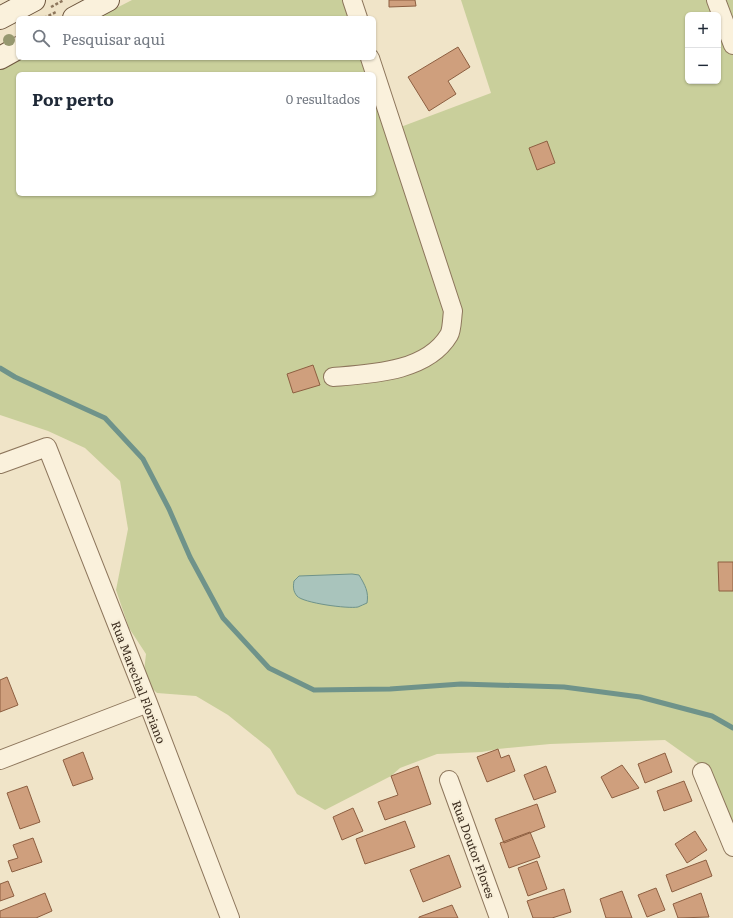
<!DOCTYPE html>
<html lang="pt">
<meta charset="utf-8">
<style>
:root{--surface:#fff;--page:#f6f6f7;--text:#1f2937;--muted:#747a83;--line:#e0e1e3}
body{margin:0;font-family:Literata,serif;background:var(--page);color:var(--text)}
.controls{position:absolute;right:12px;top:12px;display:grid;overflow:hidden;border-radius:6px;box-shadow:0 1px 3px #0004}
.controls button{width:36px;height:36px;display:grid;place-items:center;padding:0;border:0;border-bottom:1px solid var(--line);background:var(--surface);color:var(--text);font:20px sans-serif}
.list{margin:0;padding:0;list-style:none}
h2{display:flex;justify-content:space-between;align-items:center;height:52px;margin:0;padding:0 16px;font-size:17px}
h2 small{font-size:13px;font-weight:400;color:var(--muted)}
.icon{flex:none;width:22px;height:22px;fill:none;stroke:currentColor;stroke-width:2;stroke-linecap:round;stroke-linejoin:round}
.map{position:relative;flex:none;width:733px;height:918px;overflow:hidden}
.search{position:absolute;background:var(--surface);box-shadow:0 1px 3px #0004;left:16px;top:16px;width:360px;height:44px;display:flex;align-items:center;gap:10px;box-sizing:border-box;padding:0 14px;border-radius:6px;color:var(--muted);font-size:15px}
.panel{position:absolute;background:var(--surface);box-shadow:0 1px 3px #0004;left:16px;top:72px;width:360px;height:124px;border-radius:6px}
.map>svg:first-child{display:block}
.green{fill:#c9cf9b;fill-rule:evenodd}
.water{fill:#a9c4bc;stroke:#6f938a}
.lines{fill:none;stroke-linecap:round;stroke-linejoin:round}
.stream{stroke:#6f938a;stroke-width:5}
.building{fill:#cf9f7d;stroke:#8d5f41}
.street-casing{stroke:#8d765c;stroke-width:20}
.secondary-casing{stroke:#6f573f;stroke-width:24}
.path{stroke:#8d765c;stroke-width:2.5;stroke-dasharray:3 2;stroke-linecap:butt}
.street{stroke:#faf1dc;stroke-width:18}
.secondary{stroke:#faf1dc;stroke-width:22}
.tree{fill:#96986f}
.labels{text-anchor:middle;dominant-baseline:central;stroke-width:4;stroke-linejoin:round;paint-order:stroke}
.street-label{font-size:12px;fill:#3d2e20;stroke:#f7eed8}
</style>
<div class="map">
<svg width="733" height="918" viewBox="0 0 733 918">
<rect width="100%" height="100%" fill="#f0e4c8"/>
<path class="green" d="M132,0H347L353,18H97Z
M461,0H733V836L706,769L665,740L550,744L498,749L482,752L437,754L400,768L391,776L325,810L297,794L270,749L228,715L196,696L157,693L143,680L146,654L129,628L116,590L128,529L120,481L85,448L48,431L0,415V63L18,58H366L371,74H18V194H374V83L390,131L491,93ZM688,15H718V81H688Z"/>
<path class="water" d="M352,574L359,575C365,585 369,592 367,603C364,604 361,606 358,607C348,609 303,603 297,596C293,591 293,587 294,581L299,576Z"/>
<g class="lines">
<path class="stream" d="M0,368L15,377L105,418L143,459L169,509L190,557L223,618L269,668L314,690L390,689L461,684L564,687L640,697L712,716L733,728"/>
</g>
<path class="building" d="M389,0H415L416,6L389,7Z
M458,47L470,67L448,81L456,94L429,111L408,77Z
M547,141L555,163L537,170L529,148Z
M313,365L320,385L293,393L287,374Z
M718,562H733V591H719Z
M7,677L18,705L0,712V680Z
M498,749L501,758L509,755L515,771L487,782L477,757Z
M83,752L93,779L73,786L63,760Z
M665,753L672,772L645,783L638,764Z
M622,765L639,788L612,798L601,777Z
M418,766L431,804L385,820L378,802L398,795L391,776Z
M546,766L556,792L534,800L524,775Z
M684,781L692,801L664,811L657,791Z
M27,786L40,822L20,829L7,793Z
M537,804L545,827L504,843L495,819Z
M353,808L363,831L342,840L333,817Z
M405,821L415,847L365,864L356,839Z
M695,831L707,850L687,863L675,844Z
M530,832L540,857L509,868L500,843Z
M33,838L42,862L12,872L8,861L18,858L13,845Z
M449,855L461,887L423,902L410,870Z
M706,860L712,876L672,892L666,875Z
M537,861L547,889L528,896L518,868Z
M8,881L14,896L0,901V884Z
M656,888L665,910L647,917L638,895Z
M564,889L571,912L552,918H533L527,901Z
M622,891L632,918H606L600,899Z
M45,893L52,911L36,918H0V911Z
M701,893L709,917L678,918L673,904Z
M452,905L458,918H419V917Z"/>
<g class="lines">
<g class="street-casing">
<path id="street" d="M352,0L358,18
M716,0L733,45
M333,377C371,374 427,372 449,335C452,330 452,318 453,311L370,58
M0,464L47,447L148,703L230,918
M0,760L148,703
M702,772L733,847
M449,780L499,918"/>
</g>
<g class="secondary-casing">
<path id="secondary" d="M0,18L34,0
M74,18L108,0
M0,58L18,48"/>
</g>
<path class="path" d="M51,7L64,0
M44,18L56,12"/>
<use href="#street" class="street"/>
<use href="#secondary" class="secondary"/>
</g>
<circle class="tree" cx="9" cy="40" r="6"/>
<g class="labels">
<g class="street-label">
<text transform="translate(139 682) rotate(69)">Rua Marechal Floriano</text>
<text transform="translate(474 849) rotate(70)">Rua Doutor Flores</text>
</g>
</g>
</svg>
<div class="controls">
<button>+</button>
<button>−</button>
</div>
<div class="search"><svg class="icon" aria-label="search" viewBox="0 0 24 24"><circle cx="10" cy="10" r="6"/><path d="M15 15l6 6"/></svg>Pesquisar aqui</div>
<section class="panel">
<h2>Por perto<small>0 resultados</small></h2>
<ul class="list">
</ul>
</section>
</div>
